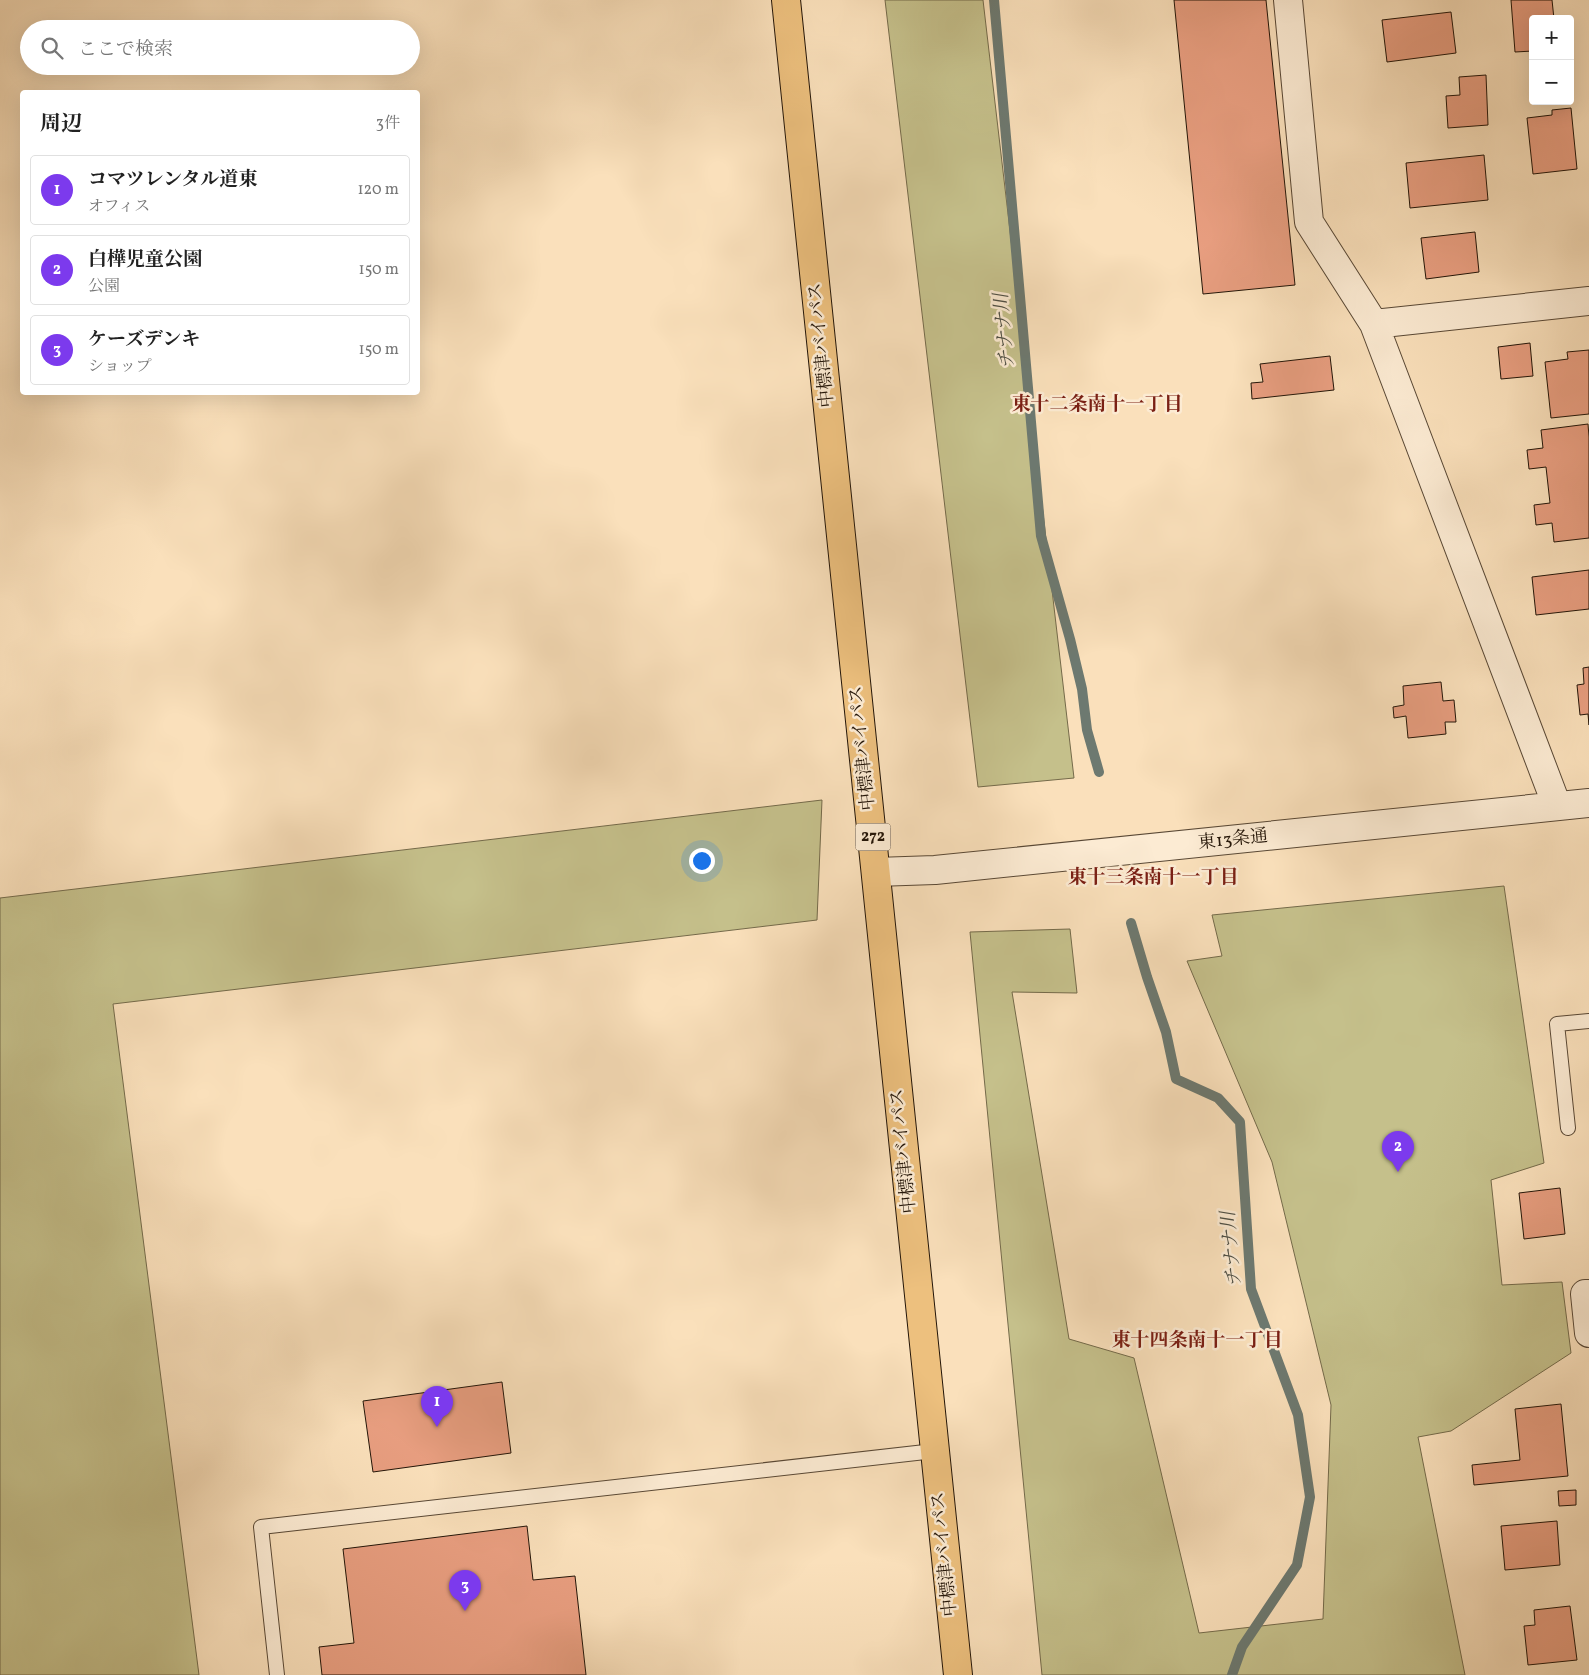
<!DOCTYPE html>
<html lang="ja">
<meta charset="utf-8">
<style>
:root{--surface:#fff;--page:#f6f6f6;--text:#222;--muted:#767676;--line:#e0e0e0;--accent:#7c3aed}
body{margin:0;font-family:Vollkorn,"Noto Serif JP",serif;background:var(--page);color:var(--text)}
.controls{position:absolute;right:15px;top:15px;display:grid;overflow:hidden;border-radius:5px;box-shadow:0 5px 20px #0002}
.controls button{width:45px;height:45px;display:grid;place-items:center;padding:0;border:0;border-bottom:1px solid var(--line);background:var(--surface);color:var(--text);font:25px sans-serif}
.you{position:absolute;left:701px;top:860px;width:18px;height:18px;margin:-12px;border:4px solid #fff;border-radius:50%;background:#1a73e8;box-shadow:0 0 0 8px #1a73e833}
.badge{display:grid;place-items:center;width:32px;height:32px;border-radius:50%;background:var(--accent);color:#fff;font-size:16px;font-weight:700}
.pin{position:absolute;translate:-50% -41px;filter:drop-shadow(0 1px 2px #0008)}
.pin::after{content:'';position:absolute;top:26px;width:18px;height:15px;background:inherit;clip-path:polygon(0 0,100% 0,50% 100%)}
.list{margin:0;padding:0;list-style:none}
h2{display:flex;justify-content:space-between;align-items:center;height:65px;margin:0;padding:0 20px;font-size:21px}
h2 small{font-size:16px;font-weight:400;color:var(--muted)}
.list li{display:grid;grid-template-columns:32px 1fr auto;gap:15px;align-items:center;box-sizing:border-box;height:70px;margin:0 10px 10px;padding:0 10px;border:1px solid var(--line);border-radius:5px}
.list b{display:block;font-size:19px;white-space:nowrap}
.list p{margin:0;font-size:16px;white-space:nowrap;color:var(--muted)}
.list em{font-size:16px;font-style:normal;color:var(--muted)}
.icon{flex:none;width:28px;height:28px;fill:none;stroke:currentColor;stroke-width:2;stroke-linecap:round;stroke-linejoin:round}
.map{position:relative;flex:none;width:1589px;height:1675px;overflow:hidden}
.search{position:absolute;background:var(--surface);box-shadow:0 5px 20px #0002;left:20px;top:20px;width:400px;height:55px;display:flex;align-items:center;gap:12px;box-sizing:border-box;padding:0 18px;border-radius:28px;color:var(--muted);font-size:19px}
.panel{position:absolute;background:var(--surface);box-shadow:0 5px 20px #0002;left:20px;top:90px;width:400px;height:305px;border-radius:5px}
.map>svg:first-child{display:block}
.green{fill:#c5c08b;stroke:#746a4a}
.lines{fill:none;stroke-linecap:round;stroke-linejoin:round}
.stream{stroke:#6d7970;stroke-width:10}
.building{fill:#e89e80;stroke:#231508}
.lane-casing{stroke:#594835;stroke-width:16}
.street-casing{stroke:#594835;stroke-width:30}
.highway-casing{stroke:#231508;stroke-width:30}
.lane{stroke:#fcebd3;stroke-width:14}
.street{stroke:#fcebd3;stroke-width:28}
.highway{stroke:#edc07e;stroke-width:28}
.labels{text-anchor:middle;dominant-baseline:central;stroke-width:5;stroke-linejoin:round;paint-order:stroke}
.shield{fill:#fcebd3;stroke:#645545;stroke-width:1}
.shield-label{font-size:16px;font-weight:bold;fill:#231508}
.street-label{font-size:18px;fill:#231508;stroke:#fcebd3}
.water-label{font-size:19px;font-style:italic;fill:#4e4f45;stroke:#fcebd3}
.neighbourhood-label{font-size:19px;font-weight:bold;fill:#7a1f14;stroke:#fcebd3}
</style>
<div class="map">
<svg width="1589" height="1675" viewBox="0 0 1589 1675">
<rect width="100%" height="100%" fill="#fae0bb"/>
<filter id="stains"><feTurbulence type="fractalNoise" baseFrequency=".004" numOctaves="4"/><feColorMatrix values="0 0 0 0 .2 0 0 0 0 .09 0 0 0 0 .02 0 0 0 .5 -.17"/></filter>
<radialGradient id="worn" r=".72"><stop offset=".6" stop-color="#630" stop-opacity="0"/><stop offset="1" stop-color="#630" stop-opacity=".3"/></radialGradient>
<path class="green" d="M885,0H983L1074,778L978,787Z
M822,800L817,920L113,1004L199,1675H0V898Z
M1504,886L1544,1163L1491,1180L1502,1285L1562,1282L1571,1353L1451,1431L1418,1437L1465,1675H1042L970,932L1070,929L1077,993L1012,992L1069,1339L1134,1358L1199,1633L1323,1619L1331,1405L1272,1162L1187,961L1222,956L1212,915Z"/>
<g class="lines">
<path class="stream" d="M994,0L1041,536L1070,639L1082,689L1087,730L1099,772
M1131,923L1147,977L1166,1032L1176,1079L1218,1098L1240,1122L1251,1289L1298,1415L1310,1497L1297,1565L1242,1647L1232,1675"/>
</g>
<path class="building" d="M1174,0H1266L1295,285L1203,294Z
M1511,0H1552L1554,19H1533V51L1515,52Z
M1451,12L1456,53L1387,62L1382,20Z
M1486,75L1488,125L1448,128L1446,96L1460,95L1459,77Z
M1571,108L1577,169L1533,174L1527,118L1552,115V110Z
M1484,155L1488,200L1410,208L1406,163Z
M1475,232L1479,272L1426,279L1421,238Z
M1530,343L1533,376L1501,379L1498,347Z
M1589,350V414L1551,418L1545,362L1568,359L1567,352Z
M1330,356L1334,390L1252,399L1251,383L1263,382L1260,364Z
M1588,424L1589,437V538L1554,542L1552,523L1536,525L1534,505L1550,503L1546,467L1529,469L1527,450L1543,448L1541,430Z
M1589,570V609L1536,615L1532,577Z
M1589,667V725L1588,714L1580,715L1577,685L1584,684L1583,668Z
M1441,682L1443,701L1454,700L1456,722H1445L1446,734L1408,738L1406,716L1394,718L1393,707L1404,705L1403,686Z
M1560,1188L1565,1234L1524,1239L1519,1193Z
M502,1382L511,1453L373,1472L363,1401Z
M1561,1404L1568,1476L1474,1485L1472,1465L1520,1460L1515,1409Z
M1576,1490V1505L1559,1506L1558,1491Z
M1557,1521L1560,1565L1505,1570L1501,1526Z
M527,1526L533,1580L575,1576L586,1675H322L319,1647L354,1643L343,1549Z
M1570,1606L1577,1660L1528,1665L1524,1626L1535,1625L1534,1610Z"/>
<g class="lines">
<g class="lane-casing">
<path id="lane" d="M1568,1128L1557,1024L1589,1021
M277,1675L261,1527L934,1451"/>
</g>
<g class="street-casing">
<path id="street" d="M1288,0L1309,222L1374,324L1557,806
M1374,324L1589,301
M876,872L935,870L1589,803
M1589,1294H1585L1589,1333"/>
</g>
<g class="highway-casing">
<path id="highway" d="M786,0L958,1675"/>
</g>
<use href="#lane" class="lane"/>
<use href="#street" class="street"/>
<use href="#highway" class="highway"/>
</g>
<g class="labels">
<rect class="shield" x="855.5" y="823.5" width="35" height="27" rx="4"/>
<g class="shield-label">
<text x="873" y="837">272</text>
</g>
<g class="street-label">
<text transform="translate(822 345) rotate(-96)">中標津バイパス</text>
<text transform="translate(863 748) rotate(-96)">中標津バイパス</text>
<text transform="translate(1233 840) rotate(-6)">東13条通</text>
<text transform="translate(904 1151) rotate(-96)">中標津バイパス</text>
<text transform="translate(945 1554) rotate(-96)">中標津バイパス</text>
</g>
<g class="water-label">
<text transform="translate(1005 331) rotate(-95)">チナナ川</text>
<text transform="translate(1232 1249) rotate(-95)">チナナ川</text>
</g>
<g class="neighbourhood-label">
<text x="1097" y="405">東十二条南十一丁目</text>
<text x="1153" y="878">東十三条南十一丁目</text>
<text x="1197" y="1341">東十四条南十一丁目</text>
</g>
</g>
<rect width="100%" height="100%" filter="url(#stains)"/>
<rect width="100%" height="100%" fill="url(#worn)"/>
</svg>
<div class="controls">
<button>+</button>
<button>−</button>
</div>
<div class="you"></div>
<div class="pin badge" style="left:437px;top:1427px">1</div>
<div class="pin badge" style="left:1398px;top:1172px">2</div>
<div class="pin badge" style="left:465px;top:1611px">3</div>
<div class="search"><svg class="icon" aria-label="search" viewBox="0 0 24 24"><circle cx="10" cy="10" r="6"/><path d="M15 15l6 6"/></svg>ここで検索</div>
<section class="panel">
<h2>周辺<small>3件</small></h2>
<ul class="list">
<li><span class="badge">1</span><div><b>コマツレンタル道東</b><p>オフィス</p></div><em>120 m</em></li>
<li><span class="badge">2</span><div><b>白樺児童公園</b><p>公園</p></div><em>150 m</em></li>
<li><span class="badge">3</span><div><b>ケーズデンキ</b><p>ショップ</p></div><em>150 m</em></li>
</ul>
</section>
</div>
